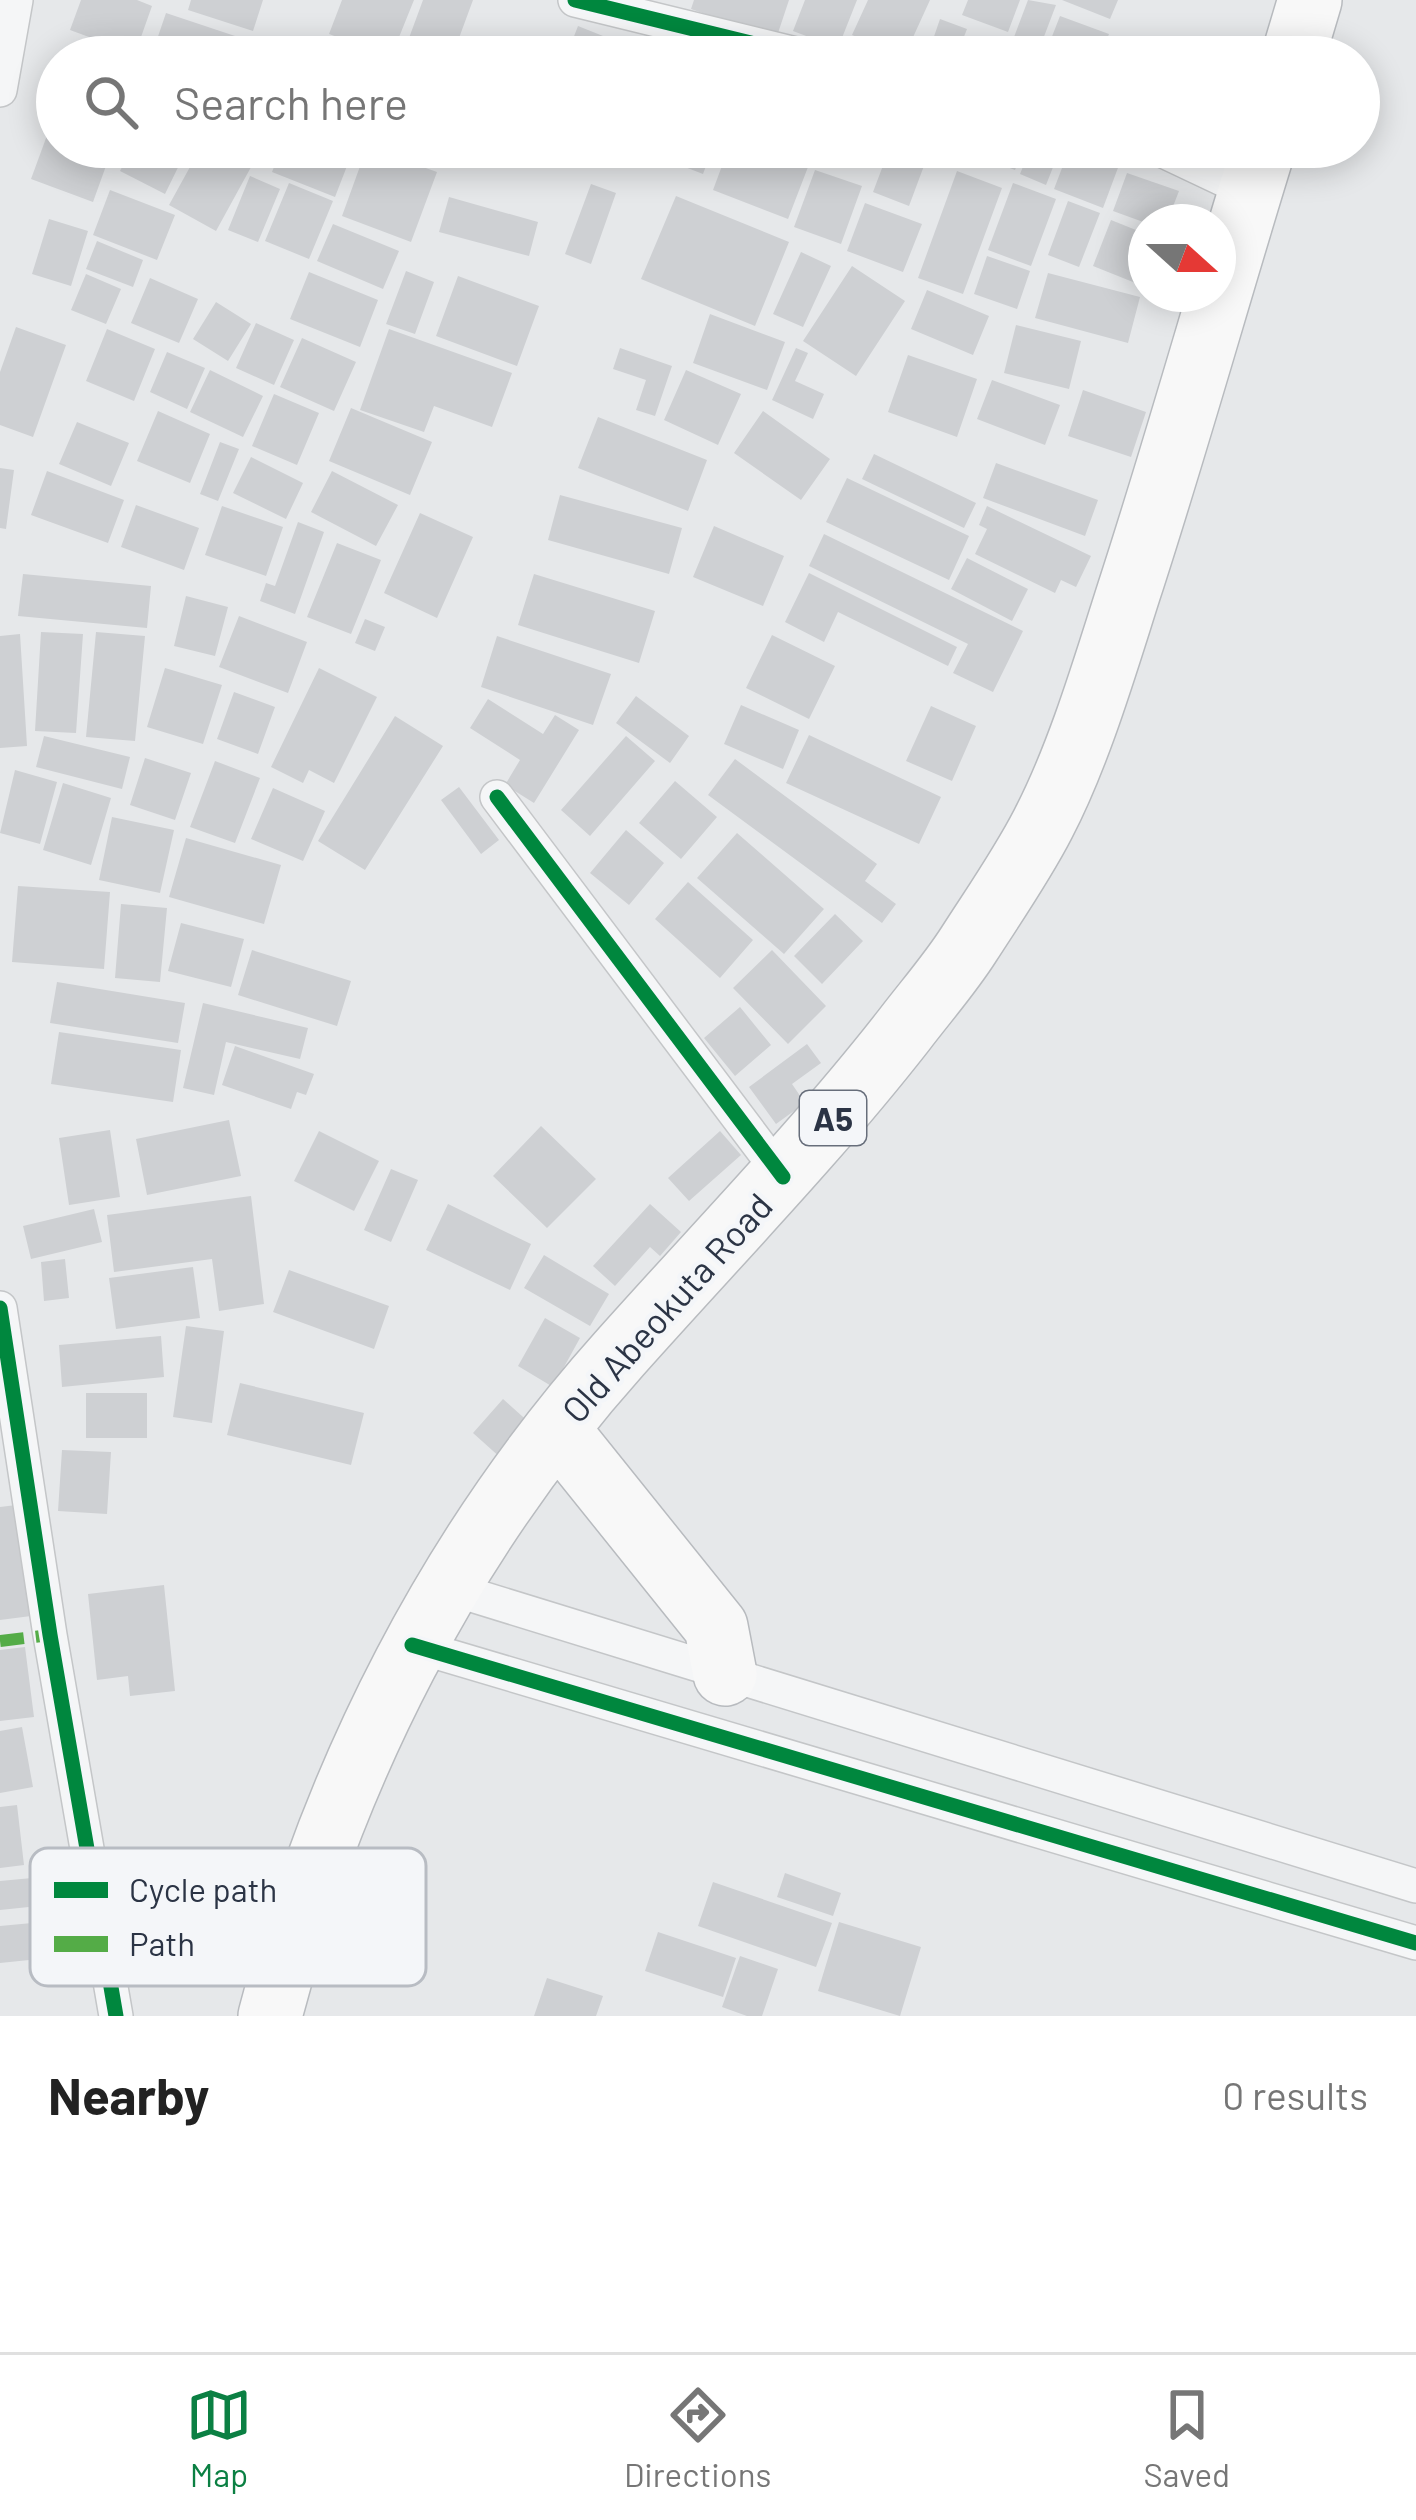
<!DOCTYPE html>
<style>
:root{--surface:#fff;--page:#f2f2f2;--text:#222;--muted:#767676;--line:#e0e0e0;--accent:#0b8043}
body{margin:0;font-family:Barlow,sans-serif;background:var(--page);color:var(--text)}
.compass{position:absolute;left:1128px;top:204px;width:108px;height:108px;border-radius:50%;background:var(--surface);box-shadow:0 6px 30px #0003;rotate:111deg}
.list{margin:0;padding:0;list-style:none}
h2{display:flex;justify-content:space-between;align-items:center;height:156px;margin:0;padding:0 48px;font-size:51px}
h2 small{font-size:39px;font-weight:400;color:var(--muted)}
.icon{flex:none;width:66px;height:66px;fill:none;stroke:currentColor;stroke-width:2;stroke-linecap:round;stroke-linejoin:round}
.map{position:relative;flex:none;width:1416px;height:2016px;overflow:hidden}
.search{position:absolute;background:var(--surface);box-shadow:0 6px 30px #0003;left:36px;right:36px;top:36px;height:132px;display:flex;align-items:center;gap:30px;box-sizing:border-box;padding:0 42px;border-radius:66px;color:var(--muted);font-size:45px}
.sheet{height:336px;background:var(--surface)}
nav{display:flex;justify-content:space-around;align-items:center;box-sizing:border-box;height:168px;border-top:3px solid var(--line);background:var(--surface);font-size:33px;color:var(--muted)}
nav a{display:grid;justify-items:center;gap:6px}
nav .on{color:var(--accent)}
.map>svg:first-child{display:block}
.building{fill:#ced0d3}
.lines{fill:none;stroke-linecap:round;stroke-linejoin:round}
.street-casing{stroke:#c4c6c8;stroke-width:36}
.highway-casing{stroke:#b8bbbf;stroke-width:66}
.street{stroke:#f5f6f7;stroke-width:33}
.highway{stroke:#f8f8f8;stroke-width:63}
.quiet{stroke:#54ac47;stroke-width:12;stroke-dasharray:24 12;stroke-linecap:butt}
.cycleway-casing{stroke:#f4f6f9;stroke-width:22}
.cycleway{stroke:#00873e;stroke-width:15}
.labels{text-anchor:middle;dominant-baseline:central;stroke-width:9;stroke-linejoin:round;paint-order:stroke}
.shield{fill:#f4f6f9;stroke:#676e7b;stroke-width:3}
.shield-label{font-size:33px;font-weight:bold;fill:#2b3445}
.street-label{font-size:36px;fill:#2b3445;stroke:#f4f6f9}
.key{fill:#f4f6f9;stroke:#b8bcc3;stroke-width:3}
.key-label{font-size:33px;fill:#2b3445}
</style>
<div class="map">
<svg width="1416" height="2016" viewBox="0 0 1416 2016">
<rect width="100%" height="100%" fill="#e6e8ea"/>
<path class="building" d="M81,0H137L152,6L135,54L70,30Z
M191,0H263L253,31L188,10Z
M342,0H414L391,57L329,34Z
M423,0H473L452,57H402Z
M694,0H789L776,39L691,9Z
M805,0H857L838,48L793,31Z
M868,0H930L904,57L852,35Z
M968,0H1020L1008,32L962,15Z
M1028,0L1056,5L1037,55L1011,45Z
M1062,0H1118L1110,19Z
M166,13L259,44L254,57H151Z
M1060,16L1109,34L1100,57H1044Z
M940,19L967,29L956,57H927Z
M578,26L618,42L612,57H566Z
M324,39L366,57H317Z
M262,43L289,46L288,57H260Z
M702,44L735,57H697Z
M972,44L1010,56L1009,57H967Z
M642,46L669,57H637Z
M49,130L57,132V147H98L111,152L93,202L31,179Z
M132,147H188L165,194L120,171Z
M201,147H262L216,231L169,205Z
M282,147L354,148L335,197L272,172Z
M367,147L437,172L411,242L342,216Z
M662,147H713L703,174L659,157Z
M729,147H793L813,154L788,219L713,190Z
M811,147H874L866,168Z
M890,147H931L909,206L873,192Z
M934,147H974L968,161Z
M981,147H1024L1015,170L978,156Z
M1031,147H1061L1046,185L1020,174Z
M1070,147L1125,149L1103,208L1054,189Z
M815,170L862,186L841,244L794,227Z
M957,171L1002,188L963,294L918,278Z
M1127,173L1179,191L1167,222L1146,223L1113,211Z
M250,176L280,189L258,242L228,230Z
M289,183L333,201L309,259L265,241Z
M1013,183L1056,199L1031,266L988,250Z
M591,184L616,193L591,264L565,254Z
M110,190L175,215L157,260L93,235Z
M676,196L789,242L755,326L641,279Z
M449,197L538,222L529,256L439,232Z
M1068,201L1100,213L1079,267L1048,255Z
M865,203L922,224L903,272L847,251Z
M49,219L88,231L71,286L32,274Z
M1111,220L1146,234L1143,286L1093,266Z
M333,224L399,251L383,289L317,261Z
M97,241L143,260L133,287L86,269Z
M801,252L831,266L803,327L773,314Z
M987,256L1030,271L1017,309L974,294Z
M852,266L905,301L856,376L803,341Z
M406,271L434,282L415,334L386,324Z
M309,272L378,300L360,347L290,319Z
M1048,273L1140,297L1128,343L1035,318Z
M86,274L121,289L106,324L71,310Z
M458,276L539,306L517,366L436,336Z
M150,278L198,299L179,343L131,323Z
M927,290L989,316L973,355L911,329Z
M216,302L251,324L228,361L193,339Z
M710,314L785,342L767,390L693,363Z
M256,323L294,340L274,385L236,368Z
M1016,325L1081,341L1069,389L1004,373Z
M16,327L66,345L33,437L0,425V372Z
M107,329L155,349L134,401L86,381Z
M389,329L512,373L492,427L434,406L424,432L360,410Z
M302,338L356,362L334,411L280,387Z
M620,348L672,366L655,416L636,410L646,380L613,369Z
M796,348L808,353L795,381L824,394L813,419L772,400Z
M167,352L205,368L187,409L150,392Z
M908,355L977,379L957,437L888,412Z
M210,370L263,396L243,437L190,412Z
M686,370L741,394L718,445L664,420Z
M992,380L1060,405L1045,445L977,419Z
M1083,390L1146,412L1131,457L1068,436Z
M274,394L319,413L297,465L252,446Z
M351,408L432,442L410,495L329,461Z
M158,411L210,434L190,483L137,461Z
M763,411L830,459L801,500L734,453Z
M598,417L707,460L688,511L578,468Z
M77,422L129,443L111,486L59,464Z
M220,442L239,449L218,501L200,494Z
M874,454L976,503L964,528L862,479Z
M251,457L303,483L286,519L233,493Z
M996,463L1098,500L1085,536L983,498Z
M0,468L14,470L6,529L0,528Z
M47,471L124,500L108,543L31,515Z
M332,471L398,505L376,546L311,512Z
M847,478L969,536L949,580L826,522Z
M560,495L682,528L669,574L548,540Z
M136,505L199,528L184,570L121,547Z
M222,506L283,527L266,576L205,555Z
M987,506L1091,556L1076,587L1061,580L1055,593L975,554L987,529L979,525Z
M420,513L473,537L437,618L384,593Z
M298,522L324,532L295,614L260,601L266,583L275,586Z
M714,526L784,556L763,606L693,577Z
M824,534L1023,631L993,692L953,673L968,644L809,566Z
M337,543L381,560L351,634L307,617Z
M967,558L1028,589L1012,621L951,589Z
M809,573L957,647L948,666L838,612L824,642L785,622Z
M23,574L151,586L147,628L18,616Z
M534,574L655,611L639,663L518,625Z
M186,596L228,607L215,656L174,646Z
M239,616L307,642L288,693L219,667Z
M365,619L385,627L375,651L355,643Z
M41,632L83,634L76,733L35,731Z
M96,632L145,636L135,741L86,737Z
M20,634L27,746L0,748V636Z
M772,635L835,666L809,719L746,688Z
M497,636L611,674L593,725L481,687Z
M165,668L222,685L203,744L147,727Z
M319,668L377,697L334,783L309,770L303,783L271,767Z
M234,692L275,707L258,754L217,739Z
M636,696L689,736L670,763L616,723Z
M488,699L543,734L555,715L579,730L534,803L505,785L520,760L470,728Z
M741,705L799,730L783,769L724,744Z
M931,706L976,726L952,781L906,761Z
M395,716L443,746L365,870L318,841Z
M809,735L941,797L919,844L786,783Z
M44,736L130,757L122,789L36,767Z
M626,736L655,761L590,836L561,810Z
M145,758L191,773L175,820L130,805Z
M735,759L877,864L865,881L896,904L882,923L708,795Z
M215,761L260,778L235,843L190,827Z
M15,770L57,782L40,844L0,833Z
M675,781L717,817L681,859L639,823Z
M63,783L111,798L91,865L43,850Z
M459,787L499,840L481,854L441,800Z
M273,788L325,811L303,861L251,839Z
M112,817L174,830L160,893L99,880Z
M626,830L664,863L629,905L590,873Z
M737,833L824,909L784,954L697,878Z
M186,838L281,865L264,924L169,897Z
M688,882L753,940L720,978L655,919Z
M18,886L110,892L104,969L12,962Z
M121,904L167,908L160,982L115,978Z
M835,914L863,941L822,984L794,956Z
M181,923L244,939L231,987L168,971Z
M252,950L351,981L337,1026L238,995Z
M772,950L826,1006L788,1044L733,988Z
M57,982L185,1003L178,1043L50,1023Z
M203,1003L308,1028L300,1059L226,1042L214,1095L183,1088Z
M740,1007L771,1045L735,1076L704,1038Z
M59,1032L181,1050L173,1102L51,1084Z
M807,1044L821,1063L792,1084L805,1103L776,1124L749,1087Z
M235,1046L314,1074L306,1095L297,1092L291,1109L222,1085Z
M229,1120L241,1176L147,1195L136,1139Z
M541,1126L596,1179L547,1228L493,1176Z
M110,1130L120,1197L69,1205L59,1138Z
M319,1131L379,1161L354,1211L294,1181Z
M720,1131L741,1155L689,1201L668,1178Z
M391,1169L418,1180L391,1242L364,1230Z
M251,1196L264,1304L219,1311L212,1259L114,1272L107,1215Z
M448,1204L531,1244L510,1290L426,1250Z
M650,1204L681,1232L660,1256L650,1247L615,1286L593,1266Z
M94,1209L102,1242L31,1259L23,1226Z
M544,1255L609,1294L590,1326L524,1288Z
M65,1259L69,1298L44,1301L41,1262Z
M193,1267L200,1318L116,1329L109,1278Z
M289,1270L389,1306L374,1349L273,1312Z
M545,1318L580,1338L553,1387L518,1366Z
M186,1326L224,1331L212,1423L173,1417Z
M161,1336L164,1377L62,1387L59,1345Z
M240,1383L364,1413L351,1465L227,1435Z
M86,1393H147V1438H86Z
M503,1399L532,1425L502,1459L473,1433Z
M62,1450L111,1452L107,1514L58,1511Z
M16,1505L31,1616L0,1620V1507Z
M164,1585L175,1691L130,1696L128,1676L97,1680L88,1594Z
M25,1647L34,1717L0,1721V1650Z
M22,1727L33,1787L0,1793V1731Z
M17,1805L24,1865L0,1868V1807Z
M785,1873L841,1893L833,1916L777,1897Z
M64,1875L67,1903L0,1910V1881Z
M713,1882L832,1923L816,1967L698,1926Z
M64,1920L68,1956L0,1963V1926Z
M839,1922L921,1947L900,2016L818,1991Z
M658,1932L736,1958L723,1997L645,1971Z
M740,1956L778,1969L762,2016H747L722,2007Z
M547,1978L603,1996L596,2016H534Z"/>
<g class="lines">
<g class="street-casing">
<path id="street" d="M575,0L808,57
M0,90L16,0
M1155,147L1250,192
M497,797L783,1177
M0,1308L50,1635L116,2016
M449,1588L1416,1886
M412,1645L1416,1943"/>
</g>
<g class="highway-casing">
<path id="highway" d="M1293,57L1310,0
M557,1429L716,1627L725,1674
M270,2016C334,1771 450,1543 619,1354C715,1246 815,1144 904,1030C926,1001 950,974 969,944C994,905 1022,865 1043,824C1079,755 1105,666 1129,591C1177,444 1218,295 1264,147"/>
</g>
<use href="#street" class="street"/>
<use href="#highway" class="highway"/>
<path class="quiet" d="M0,1641L50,1635"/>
<g class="cycleway-casing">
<path id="cycleway" d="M575,0L808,57
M497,797L783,1177
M0,1308L50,1635L116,2016
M412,1645L1416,1943"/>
</g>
<use href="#cycleway" class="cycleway"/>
</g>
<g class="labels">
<rect class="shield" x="800" y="1091" width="66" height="54" rx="9"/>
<g class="shield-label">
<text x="833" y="1118">A5</text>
</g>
<g class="street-label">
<text transform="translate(666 1307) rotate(-48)">Old Abeokuta Road</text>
</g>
</g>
<rect x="30" y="1848" width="396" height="138" rx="18" class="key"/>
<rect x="54" y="1882" width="54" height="16" fill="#00873e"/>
<rect x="54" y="1936" width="54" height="16" fill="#54ac47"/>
<g class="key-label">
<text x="129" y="1902">Cycle path</text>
<text x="129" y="1956">Path</text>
</g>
</svg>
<svg class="compass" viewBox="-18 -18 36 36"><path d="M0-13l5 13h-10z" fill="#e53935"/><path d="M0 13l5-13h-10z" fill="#767676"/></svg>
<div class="search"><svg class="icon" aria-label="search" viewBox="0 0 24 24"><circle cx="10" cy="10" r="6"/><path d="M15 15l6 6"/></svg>Search here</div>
</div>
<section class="sheet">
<h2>Nearby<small>0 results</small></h2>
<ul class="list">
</ul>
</section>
<nav>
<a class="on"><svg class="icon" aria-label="map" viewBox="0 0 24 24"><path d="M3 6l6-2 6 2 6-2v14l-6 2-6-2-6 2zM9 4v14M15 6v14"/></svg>Map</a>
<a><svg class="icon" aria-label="directions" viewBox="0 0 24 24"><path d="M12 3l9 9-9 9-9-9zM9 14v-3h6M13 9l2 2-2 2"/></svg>Directions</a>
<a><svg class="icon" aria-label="saved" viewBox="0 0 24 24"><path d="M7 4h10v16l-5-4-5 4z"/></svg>Saved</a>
</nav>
